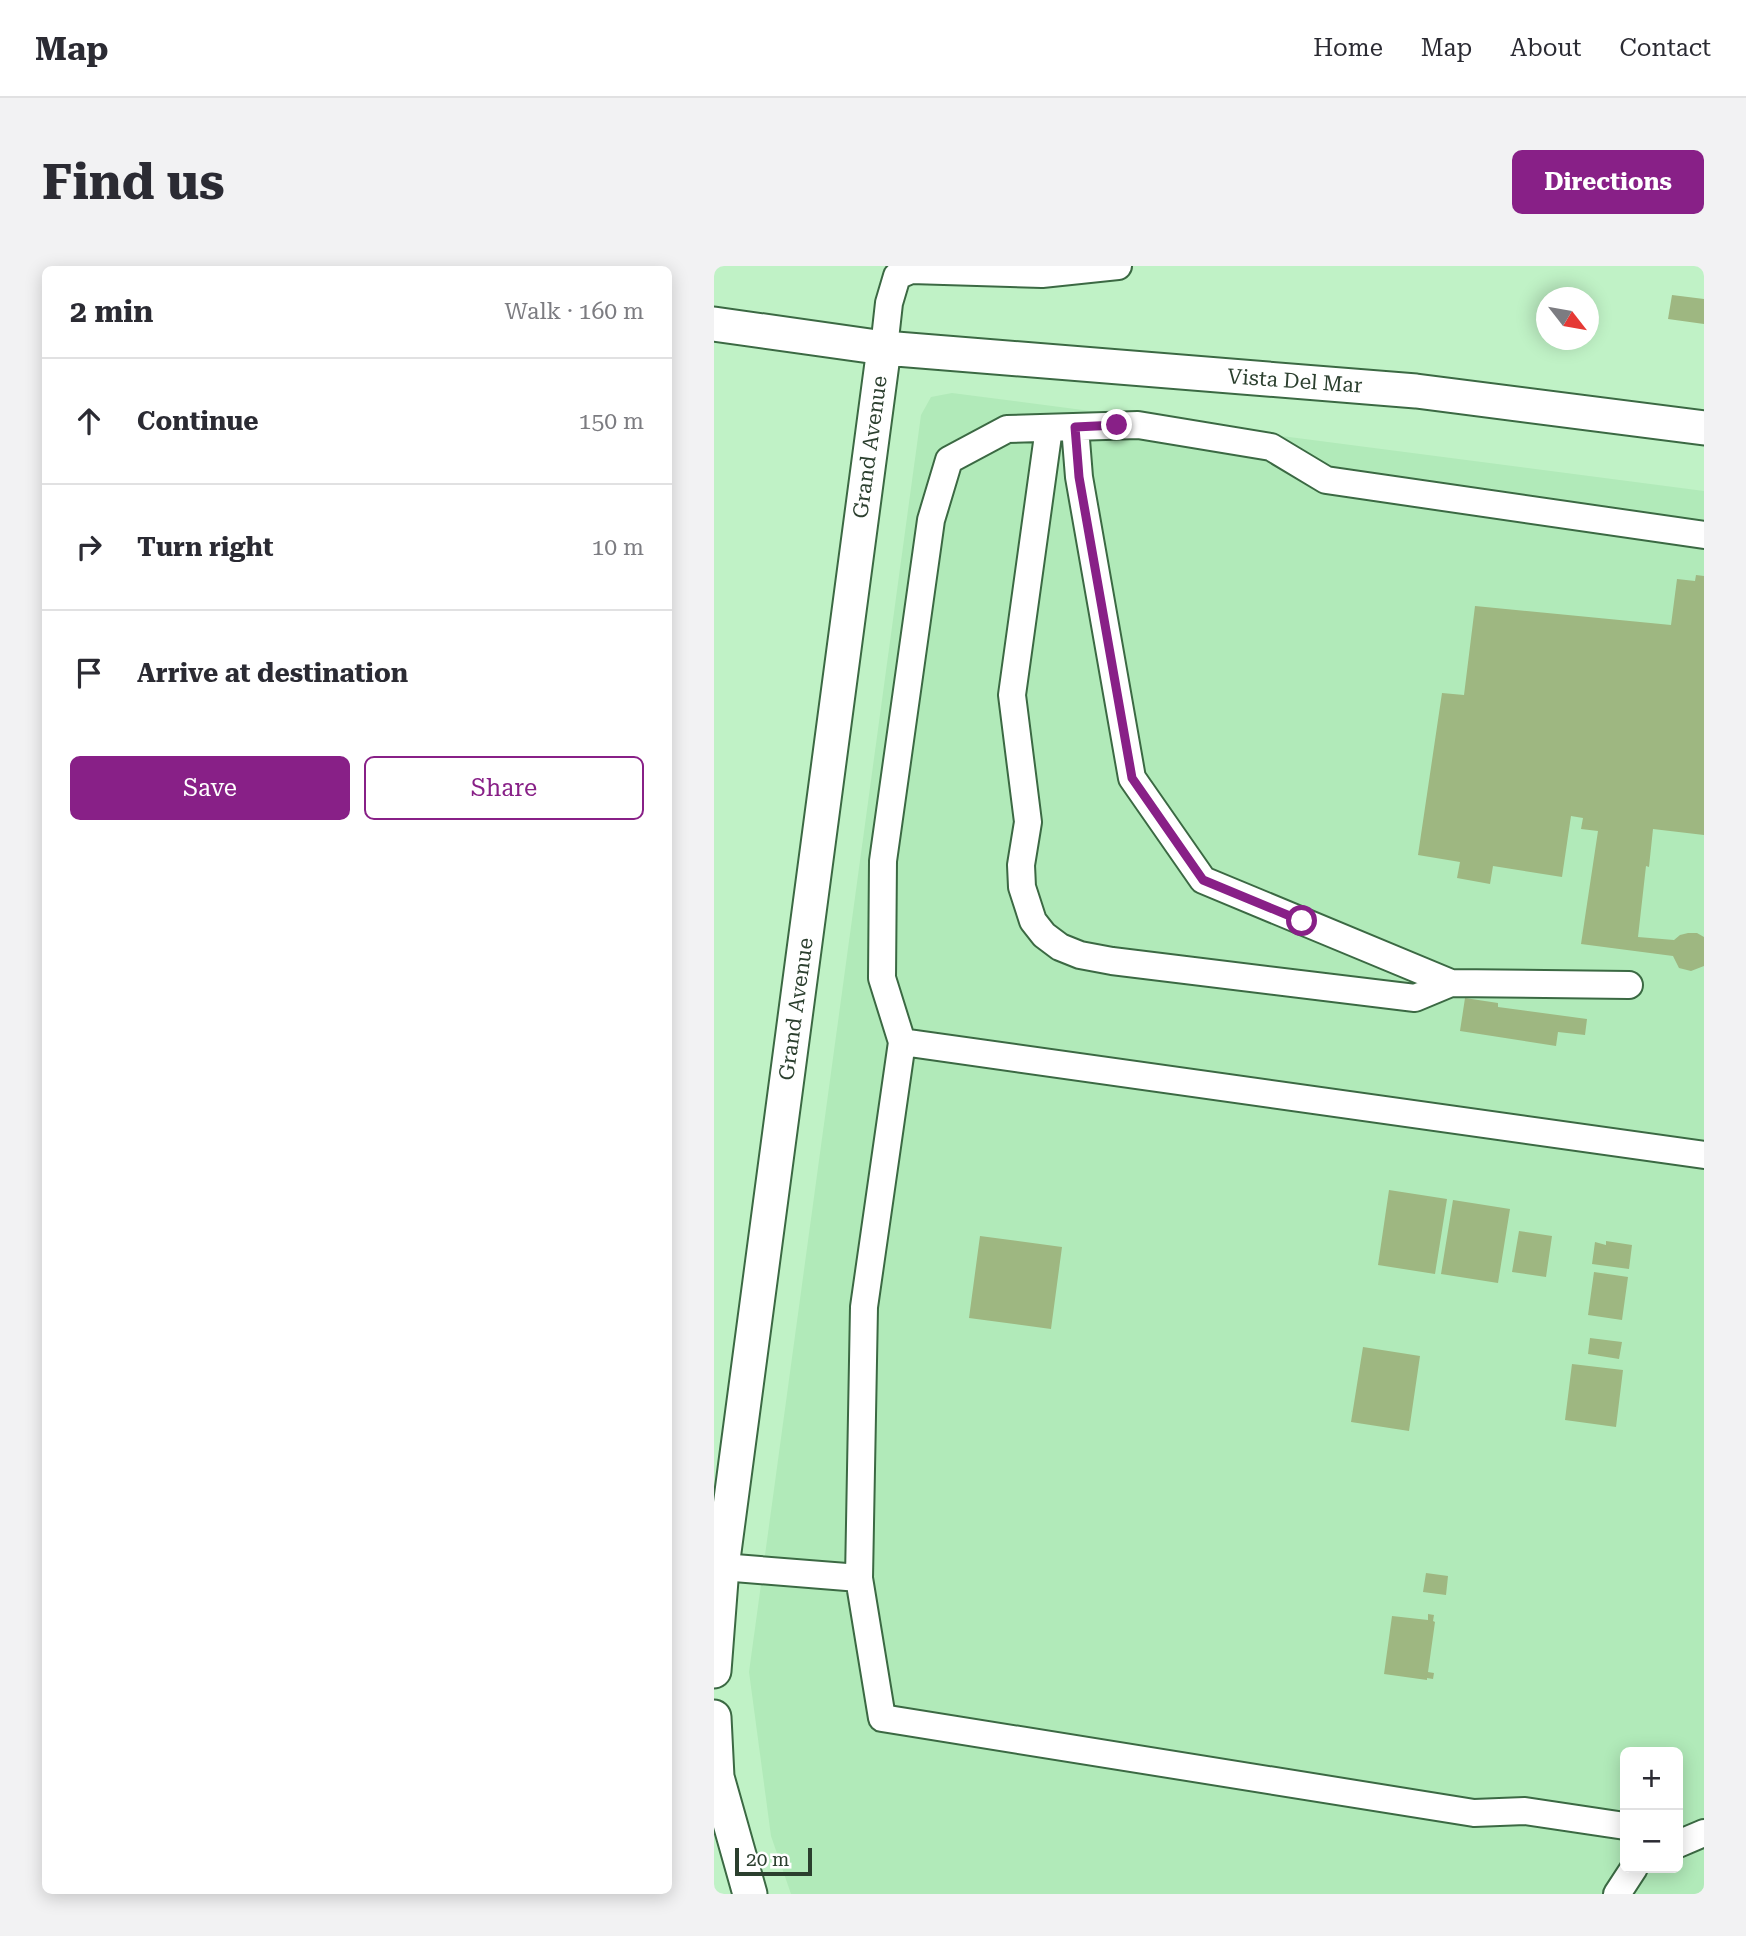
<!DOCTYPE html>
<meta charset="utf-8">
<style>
:root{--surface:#fff;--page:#f2f2f3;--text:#2b2b33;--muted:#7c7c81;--line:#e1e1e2;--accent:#882087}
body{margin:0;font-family:"Roboto Serif",serif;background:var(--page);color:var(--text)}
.controls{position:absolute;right:21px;bottom:21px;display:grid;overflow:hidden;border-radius:10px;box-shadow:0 4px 18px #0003}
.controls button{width:63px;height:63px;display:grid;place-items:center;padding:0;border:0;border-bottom:2px solid var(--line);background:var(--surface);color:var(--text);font:35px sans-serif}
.compass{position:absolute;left:822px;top:21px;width:63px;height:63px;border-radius:50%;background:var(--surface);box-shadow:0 4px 18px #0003;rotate:121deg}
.scale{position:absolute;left:21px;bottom:18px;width:77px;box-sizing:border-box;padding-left:7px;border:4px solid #2b3f2e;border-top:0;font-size:19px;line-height:24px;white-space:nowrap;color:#2b3f2e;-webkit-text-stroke:5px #fff;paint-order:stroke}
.stop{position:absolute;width:21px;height:21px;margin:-16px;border:5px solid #882087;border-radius:50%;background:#fff}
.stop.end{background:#882087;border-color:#fff;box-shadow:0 2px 7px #0008}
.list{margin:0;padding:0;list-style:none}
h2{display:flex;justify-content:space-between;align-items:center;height:91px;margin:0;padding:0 28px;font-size:30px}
h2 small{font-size:23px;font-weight:400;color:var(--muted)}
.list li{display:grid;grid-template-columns:46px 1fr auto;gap:21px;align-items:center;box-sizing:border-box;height:126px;padding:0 28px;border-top:2px solid var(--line)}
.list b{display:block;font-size:26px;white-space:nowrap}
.list em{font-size:23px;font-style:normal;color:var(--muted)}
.actions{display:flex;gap:14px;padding:21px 28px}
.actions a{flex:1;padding:16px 0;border:2px solid var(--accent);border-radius:10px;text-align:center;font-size:24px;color:var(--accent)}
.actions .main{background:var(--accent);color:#fff}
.icon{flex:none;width:38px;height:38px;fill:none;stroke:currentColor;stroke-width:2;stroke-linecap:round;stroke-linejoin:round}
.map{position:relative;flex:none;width:990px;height:1628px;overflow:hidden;border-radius:10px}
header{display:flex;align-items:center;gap:42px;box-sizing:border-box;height:98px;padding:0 35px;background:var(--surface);border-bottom:2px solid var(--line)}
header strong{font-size:33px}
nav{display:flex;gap:38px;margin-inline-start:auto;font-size:24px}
.intro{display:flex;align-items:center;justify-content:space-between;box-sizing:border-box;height:168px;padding:0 42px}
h1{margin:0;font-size:49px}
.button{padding:18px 32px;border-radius:10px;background:var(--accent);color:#fff;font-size:24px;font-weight:700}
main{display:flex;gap:42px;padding:0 42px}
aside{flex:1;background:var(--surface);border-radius:10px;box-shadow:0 4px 18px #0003}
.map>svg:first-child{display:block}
.built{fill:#b1eab9;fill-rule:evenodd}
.building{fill:#9eb781}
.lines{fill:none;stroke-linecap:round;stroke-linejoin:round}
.minor-casing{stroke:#3b6943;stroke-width:30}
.major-casing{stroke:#3b6943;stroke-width:37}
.minor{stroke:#fff;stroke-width:26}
.major{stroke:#fff;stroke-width:33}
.route{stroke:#882087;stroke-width:9}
.labels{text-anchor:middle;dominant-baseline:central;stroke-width:5;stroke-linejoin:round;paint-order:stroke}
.street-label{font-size:21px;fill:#2b3f2e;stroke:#fff}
</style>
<header>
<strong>Map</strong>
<nav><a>Home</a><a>Map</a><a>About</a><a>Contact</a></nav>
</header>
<div class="intro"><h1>Find us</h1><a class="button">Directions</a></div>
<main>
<aside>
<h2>2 min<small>Walk · 160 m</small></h2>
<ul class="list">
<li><svg class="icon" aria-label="ahead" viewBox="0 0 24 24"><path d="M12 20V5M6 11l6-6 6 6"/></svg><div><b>Continue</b></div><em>150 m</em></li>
<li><svg class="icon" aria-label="right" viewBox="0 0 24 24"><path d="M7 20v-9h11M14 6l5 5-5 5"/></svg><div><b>Turn right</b></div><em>10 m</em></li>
<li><svg class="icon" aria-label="arrive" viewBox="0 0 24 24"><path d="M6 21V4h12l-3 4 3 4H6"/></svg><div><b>Arrive at destination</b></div></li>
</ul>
<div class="actions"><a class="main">Save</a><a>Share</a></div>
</aside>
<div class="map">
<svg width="990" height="1628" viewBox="0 0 990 1628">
<rect width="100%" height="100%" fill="#c0f2c6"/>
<path class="built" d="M238,127L990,225V1628H77L57,1570L35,1406L207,149L217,131ZM911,1486H964V1602H911Z"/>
<path class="building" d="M958,29L990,33V58L954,53Z
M982,309L990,310V569L939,563L935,601L932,600L924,671L960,674L966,669L974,667H983L990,671V700L977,705L965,702L959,690L867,678L884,565L867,563L869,552L857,550L848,611L779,600L776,618L743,612L746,596L704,589L728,427L750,429L761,340L957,359L963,313L981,315Z
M751,732L784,737V741L873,753L871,769L844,766L842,780L746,765Z
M675,924L733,933L721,1008L664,999Z
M739,934L796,943L784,1017L727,1008Z
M805,965L838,970L832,1011L798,1006Z
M266,970L348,981L337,1063L255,1052Z
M892,975L918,979L915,1003L878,998L881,976L892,979Z
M880,1006L914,1011L908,1054L874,1049Z
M876,1072L908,1076L905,1093L874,1088Z
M649,1081L706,1090L695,1165L637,1156Z
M858,1098L909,1104L902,1161L851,1154Z
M712,1307L734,1310L732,1329L709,1326Z
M714,1348L720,1349L719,1355L721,1356L714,1406L720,1407L719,1413L713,1412V1414L670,1408L678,1350L714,1354Z"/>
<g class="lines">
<g class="minor-casing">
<path id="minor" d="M170,82L175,37L183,10L197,4L328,8L404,0
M361,161L365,211L418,512L489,614L737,717L915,719
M335,162L298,429L314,556L307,599L308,621L319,655L330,669L346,681L366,689L398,695L701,732L737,717
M188,776L990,889
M0,1294L8,1301L145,1312L150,1041L188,776L168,712L169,595L217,254L235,194L293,163L424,159L557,181L612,214L990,269
M145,1312L168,1452L760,1547L811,1545L911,1560
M964,1578L990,1567
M903,1628L920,1602"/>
</g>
<g class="major-casing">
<path id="major" d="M0,58L170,82L702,125L990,162
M0,1405L8,1301L170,82
M0,1451L3,1511L36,1628"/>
</g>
<use href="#minor" class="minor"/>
<use href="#major" class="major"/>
</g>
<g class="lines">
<path class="route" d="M403,159L361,161L365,211L418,512L489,614L588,655"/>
</g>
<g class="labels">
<g class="street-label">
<text transform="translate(581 115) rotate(4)">Vista Del Mar</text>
<text transform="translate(156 181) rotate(-82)">Grand Avenue</text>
<text transform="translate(82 743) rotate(-82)">Grand Avenue</text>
</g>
</g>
</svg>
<div class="controls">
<button>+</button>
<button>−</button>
</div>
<svg class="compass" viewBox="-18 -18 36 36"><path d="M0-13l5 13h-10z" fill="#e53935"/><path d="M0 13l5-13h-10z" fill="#7c7c81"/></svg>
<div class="scale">20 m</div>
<div class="stop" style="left:588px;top:655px"></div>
<div class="stop end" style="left:403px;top:159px"></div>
</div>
</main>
